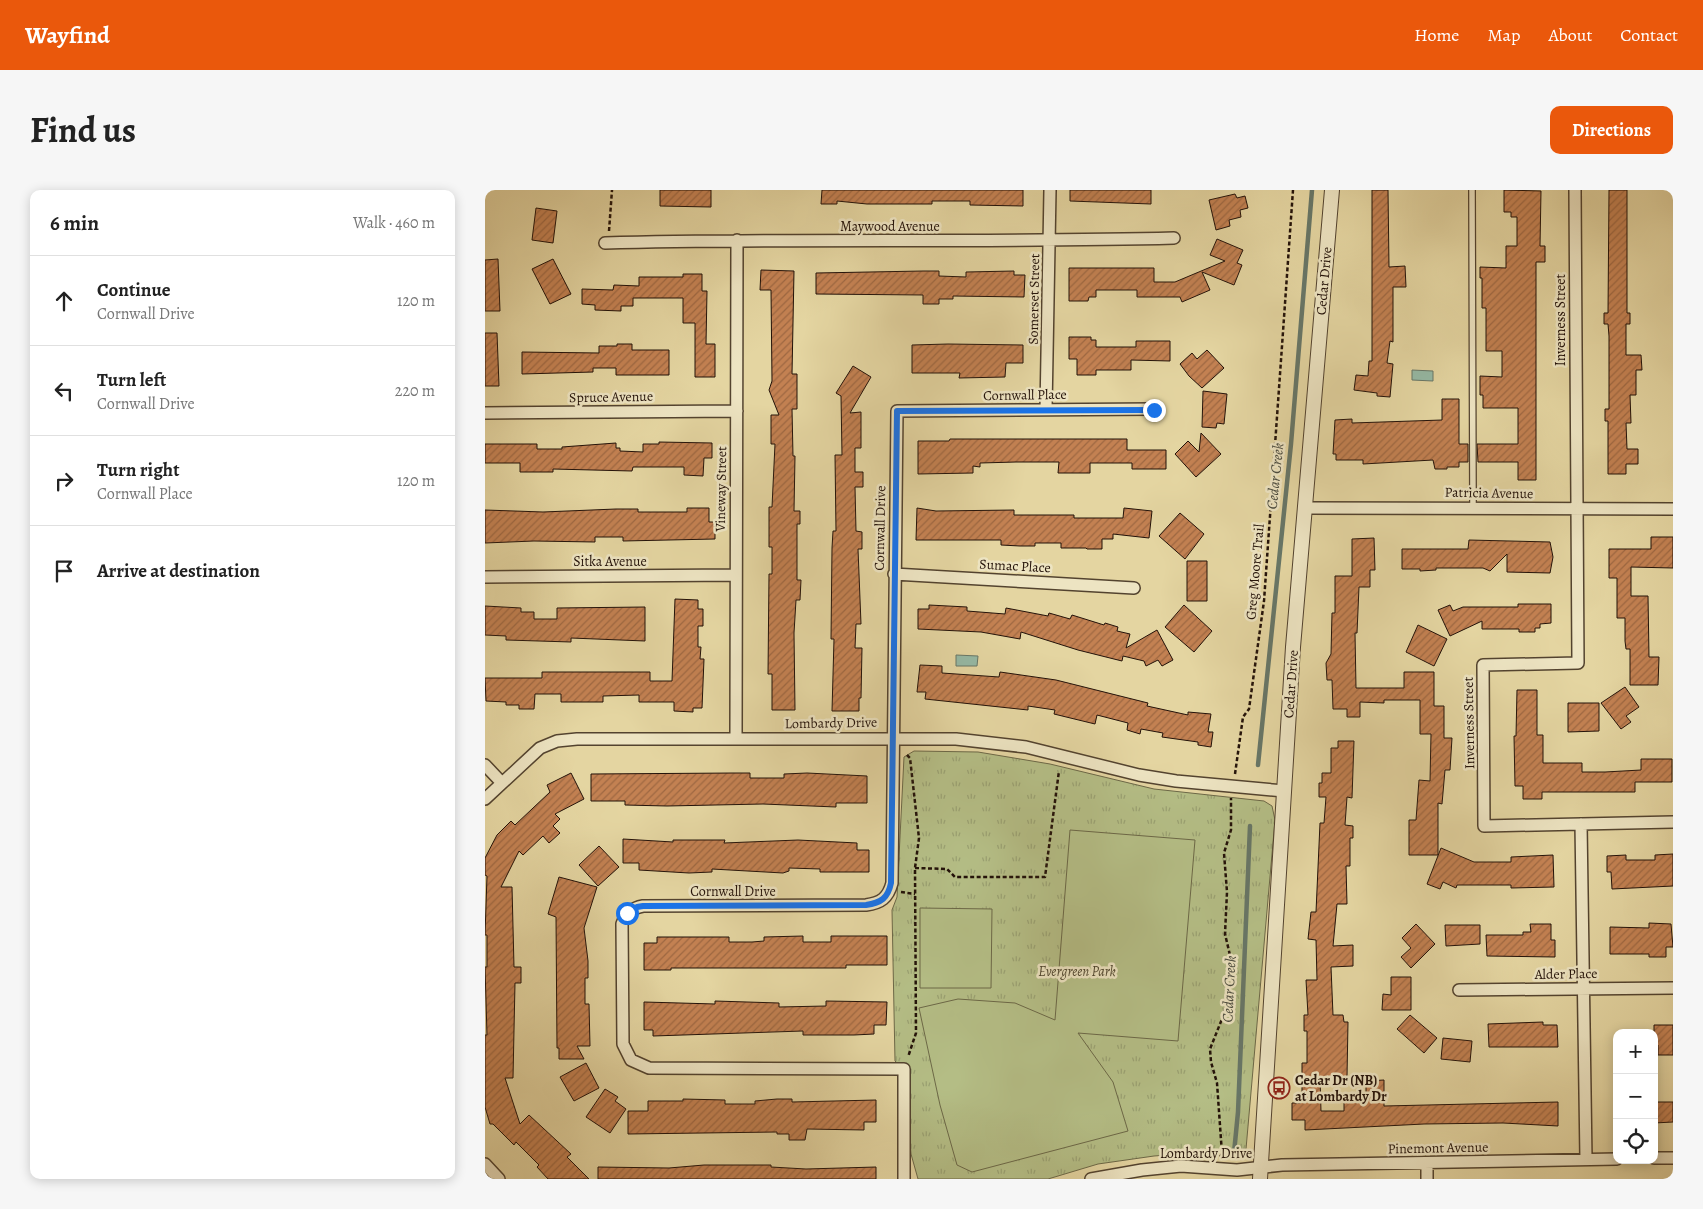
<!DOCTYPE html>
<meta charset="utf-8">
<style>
:root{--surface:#fff;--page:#f6f6f6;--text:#222;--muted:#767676;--line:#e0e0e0;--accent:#ea580c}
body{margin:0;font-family:Alegreya,serif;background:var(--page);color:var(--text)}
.controls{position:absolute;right:15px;bottom:15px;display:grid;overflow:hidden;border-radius:10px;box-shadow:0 2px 12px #0003}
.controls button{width:45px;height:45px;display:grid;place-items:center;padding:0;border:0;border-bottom:1px solid var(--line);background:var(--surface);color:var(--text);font:25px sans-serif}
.stop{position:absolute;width:15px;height:15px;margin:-11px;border:4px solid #1a73e8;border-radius:50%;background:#fff}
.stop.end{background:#1a73e8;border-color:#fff;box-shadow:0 1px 5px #0008}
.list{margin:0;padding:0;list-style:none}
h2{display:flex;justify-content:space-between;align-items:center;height:65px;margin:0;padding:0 20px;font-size:21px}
h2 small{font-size:16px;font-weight:400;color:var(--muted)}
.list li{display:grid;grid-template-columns:32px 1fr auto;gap:15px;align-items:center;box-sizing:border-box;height:90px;padding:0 20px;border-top:1px solid var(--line)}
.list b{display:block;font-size:19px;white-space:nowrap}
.list p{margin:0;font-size:16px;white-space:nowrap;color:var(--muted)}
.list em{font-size:16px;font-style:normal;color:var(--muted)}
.icon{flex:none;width:28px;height:28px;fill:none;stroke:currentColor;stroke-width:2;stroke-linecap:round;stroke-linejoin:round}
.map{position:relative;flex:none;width:1188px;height:989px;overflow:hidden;border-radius:10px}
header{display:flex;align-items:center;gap:30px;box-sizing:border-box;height:70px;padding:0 25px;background:var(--accent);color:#fff}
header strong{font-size:24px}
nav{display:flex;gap:28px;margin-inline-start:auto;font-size:18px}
.intro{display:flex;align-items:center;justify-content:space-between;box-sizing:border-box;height:120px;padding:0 30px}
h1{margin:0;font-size:35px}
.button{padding:12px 22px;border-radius:10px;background:var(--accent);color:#fff;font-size:18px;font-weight:700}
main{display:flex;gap:30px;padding:0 30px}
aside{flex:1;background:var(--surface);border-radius:10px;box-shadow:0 2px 12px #0003}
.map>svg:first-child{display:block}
.park{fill:url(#park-tufts);stroke:#6c6847}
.pitch{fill:#b4bd85;stroke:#6c6847}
.water{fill:#95b9a5;stroke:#677667}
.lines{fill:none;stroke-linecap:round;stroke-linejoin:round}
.stream{stroke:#677667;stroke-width:4.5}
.building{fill:url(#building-hatch);stroke:#231209}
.service-casing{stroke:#53432f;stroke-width:8}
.minor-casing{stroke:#53432f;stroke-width:14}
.tertiary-casing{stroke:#53432f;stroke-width:16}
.path{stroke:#231209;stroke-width:2.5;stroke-dasharray:4 2.5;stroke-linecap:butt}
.service{stroke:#ede4c2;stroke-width:5.5}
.minor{stroke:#ede4c2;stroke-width:11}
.tertiary{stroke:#ede4c2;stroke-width:14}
.route{stroke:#1a73e8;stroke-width:6}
.labels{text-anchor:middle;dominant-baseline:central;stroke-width:5;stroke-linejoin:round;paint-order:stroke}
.street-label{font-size:14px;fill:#231209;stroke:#ede4c2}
.park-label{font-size:14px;font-style:italic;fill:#4e452e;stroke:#ede4c2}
.poi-label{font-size:14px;font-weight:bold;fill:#231209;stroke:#ede4c2;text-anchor:start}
.water-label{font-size:15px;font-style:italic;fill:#4b4c40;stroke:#ede4c2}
</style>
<header>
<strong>Wayfind</strong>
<nav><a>Home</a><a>Map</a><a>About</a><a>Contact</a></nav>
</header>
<div class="intro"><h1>Find us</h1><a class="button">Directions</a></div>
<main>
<aside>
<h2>6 min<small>Walk · 460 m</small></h2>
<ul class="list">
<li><svg class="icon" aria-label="ahead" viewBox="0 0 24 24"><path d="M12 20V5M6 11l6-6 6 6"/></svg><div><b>Continue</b><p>Cornwall Drive</p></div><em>120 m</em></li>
<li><svg class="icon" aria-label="left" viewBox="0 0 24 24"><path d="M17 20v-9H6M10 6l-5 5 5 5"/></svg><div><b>Turn left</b><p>Cornwall Drive</p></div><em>220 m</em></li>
<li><svg class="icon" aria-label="right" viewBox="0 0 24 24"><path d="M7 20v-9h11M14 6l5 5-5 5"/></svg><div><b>Turn right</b><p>Cornwall Place</p></div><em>120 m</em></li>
<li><svg class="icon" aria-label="arrive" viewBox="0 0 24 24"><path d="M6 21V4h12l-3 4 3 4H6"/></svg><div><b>Arrive at destination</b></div></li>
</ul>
</aside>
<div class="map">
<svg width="1188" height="989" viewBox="0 0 1188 989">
<defs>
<pattern id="park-tufts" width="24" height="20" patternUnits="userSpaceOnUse" patternTransform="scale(1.25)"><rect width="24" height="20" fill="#b4bd85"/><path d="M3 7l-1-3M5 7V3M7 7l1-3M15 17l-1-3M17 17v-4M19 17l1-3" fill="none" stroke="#9aa172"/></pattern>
<pattern id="building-hatch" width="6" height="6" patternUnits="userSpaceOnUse" patternTransform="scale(1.25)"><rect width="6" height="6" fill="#c38152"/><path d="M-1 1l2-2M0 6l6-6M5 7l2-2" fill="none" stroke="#9e6842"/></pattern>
</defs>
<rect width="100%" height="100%" fill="#e4d5a1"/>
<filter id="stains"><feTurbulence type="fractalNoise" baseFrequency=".004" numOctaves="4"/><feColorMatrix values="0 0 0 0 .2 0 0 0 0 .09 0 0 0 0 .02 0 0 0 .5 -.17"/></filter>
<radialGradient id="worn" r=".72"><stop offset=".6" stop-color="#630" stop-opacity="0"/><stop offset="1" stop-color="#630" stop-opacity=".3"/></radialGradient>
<path class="park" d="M429,561L493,562L565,574L669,599L779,611L787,616L790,630L761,959L669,966L613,974L563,989H433L426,964L419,880L410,871L407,720L412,707L419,567Z"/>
<path class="pitch" d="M585,640L710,650L693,851L593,843L628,892L643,941L487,982L472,975L455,915L434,818L473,809L530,813L570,830Z
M435,718L507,719L506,798H435Z"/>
<path class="water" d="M927,180L948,181V191L927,190Z
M471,465L493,466L492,476H471Z"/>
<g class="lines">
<path class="stream" d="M773,575L806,254L827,0
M749,963L753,922L765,636"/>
</g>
<path class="building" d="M175,0H226V17L175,16Z
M337,0H538V16L485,15V11H447V14H382L352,11V14H336Z
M585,0H666V14L585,11Z
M887,0H903L904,77L920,76L921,97H908V152L905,151L902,173L908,174L905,207L892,206V203L869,200L871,185L883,186L884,171H887Z
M1019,0L1056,1L1055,56H1060V72H1051V290H1033V272H993L992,254H1033V218H998V205H995V186L1017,187V161H1001V118H997V88H995V77L1021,78V56H1032V27H1026V22H1019Z
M1124,0H1142V123H1145V134H1141V165H1156L1157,180H1151V205H1145L1146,233H1141L1142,259H1153V274H1141V284H1123V231H1120V219H1124V146L1123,134H1119V123H1123Z
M750,4L752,8L760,6L763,18L755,20L756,27L744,30L745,36L731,40L724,10Z
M51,18L72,21L68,53L47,50Z
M732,49L758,60L752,73L757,75L749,95L717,82L725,100L697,112L695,107H652V100H611V107H604L603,111H584V78H669V92H690L740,71L725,65Z
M13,69L15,121H0V70Z
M68,69L86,104L65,114L47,79Z
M276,80L309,81L307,184H312V219H307L308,266H310L309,321H315V334H312V390H316L315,410H311L309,443L310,520H287V484H283L284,384H287V357H284V317H287L290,254H286V225H294L284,200L287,191L286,100H275Z
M438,81H454V86L481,87V82L529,81V85H540L539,107L468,106V109H454V114H438V105L331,104V83Z
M198,84H217V101H222L221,154H230V187H210V133H198V108H148V116H136V121L110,120V115L97,114V99L128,100L129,95L154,96V87H198Z
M0,143H12L14,196H0Z
M584,147H606V150H611V157H651V151H685V171L646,170V180H611V185H592V169H584Z
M132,154H147V160H184V185H131V178H108V182L37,184V162L114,163V156H132Z
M463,154L538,155V173H521L520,187L474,188L475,183H427V155Z
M722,160L739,178L717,198L704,186L695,174L707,163L712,169Z
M368,176L386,187L365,223L376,222V258H370V282H378V297H370L371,341L377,342V359H373L376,434H371L370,458H377L376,508H374V521H347L349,449H346L347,358L348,341H351L350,265H357L356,206L351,203Z
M718,201L742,204L739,234L732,233L731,238L717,237Z
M957,209H974V254H983V272H974V277H962V279H950L948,270L878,274V270H851V264H848L850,230L867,229V233L957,230Z
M716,243L736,264L711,287L690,264L703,251L714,262Z
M465,249H642V260H681V279H647V273H605V283H573L574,272H531L495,273V277L488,276V283L433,284V251H464Z
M174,252L227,253V268H219L218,286L199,285V277H148L147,281L68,279V282H35V273H0V254H52V259H77V257L131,253V258H135V261L158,262V254H174Z
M202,318H224V332H230V349L138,351V347H110V352L49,351L0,353V320L58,322L131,319H153V322H202Z
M432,318L451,321L529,320V325H589V328H638L639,318L667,321L664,348L628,344V349H617V359H602L601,358H576V353H550V356H535L516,355V350H431Z
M695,323L719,344L700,369L674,346Z
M1166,347H1188V378L1146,377V406H1163L1164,467H1174L1173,495H1145V459H1141L1140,451V428H1132V388H1124V359H1166Z
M889,348L890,380H885V397H874L872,443H870L871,498H919V482H949V516H959V548H967L965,580H960L957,614L953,613V665H924V630H931L934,590L945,591L946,544H935V510H899V513L875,512V527H862V519H848L847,490H842L841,473L846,464L847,423H850V386H867V349Z
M984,350L1065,352L1068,367L1065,383L1022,382V364L1005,381L998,378H951V380L935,381V379H917V359H983Z
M702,371H722V411H702Z
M190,409L213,410V419H218V436H213V457H216L215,469H219L217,518H208V522L189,521V512H154V505L118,506V512H76V504H50L49,519H34V515H21V512L1,511L0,488H57V482H165V491H187Z
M1033,414H1066V433L1055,434V438H1050V442H1034V439H997V431L965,446L953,420L965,415L968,421L978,417H1033Z
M444,415L482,417V421L520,424L521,418L563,426L564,423L585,429L587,425L619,435L620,433L633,437L632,441L645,444L641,458L672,440L688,470L677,476L673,470L661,476L659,471L638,466L637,471L593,460L536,442L535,449L496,442L433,439V419H444Z
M699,415L727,441L709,462L680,437Z
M0,416L36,418V422H49V429H72V418L160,417V451L86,448V452L21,450V446L0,445Z
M933,435L962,449L949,476L921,462Z
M435,475L457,476V483L514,487L515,482L571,490L663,513L662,516L703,525V522L726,524L723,542H728L726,557L713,555V552L677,547L678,543L656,539L655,544L642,540L643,533L612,525L610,534L569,524L570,520L543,516V520L440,509L441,502H432Z
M1140,497L1154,517L1141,526L1146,532L1136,539L1116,513Z
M1032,500H1052V545H1058V573H1097V582H1120L1156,580V569H1187V592H1150V602H1057V609H1038V596H1030L1029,546H1031Z
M1083,513H1114V541L1083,542Z
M853,551H869L867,608L862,607L860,635L868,636V648H865V676H861L862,714H852L848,756L868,755V776L846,777L848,825H858L859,832H863L862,887H835L836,921H859V911H881V891L899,890V916L1073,912V936L1018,933L939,934L820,940V930H807V913H816L817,906V873H822V841H819V825H823L821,790H832L831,750L823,749L826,722H831L835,633H839L841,607H834V593H837V583H846V558H853Z
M86,583L99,609L70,624L75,629L68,636L75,643L64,653L58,646L38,665L34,661L16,697H27L29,777H36V793H30L28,888H20L35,934L44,925L86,964L82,967L104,989H63L52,977L54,975L31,952L29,955L8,934H5L0,917V845H2L0,777H2V745H0L2,686L0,685V668L12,645L26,631L30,635L65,602L62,595Z
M248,583H265V588H299V584L322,583L382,586V613H351V617L278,614L182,616L140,615V611H106V584Z
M138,649L188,652V650H240L239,653L313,650L372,653V660H384V682H335V679L304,678V681L298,683L227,679V682L204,683L154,680V673H138Z
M114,656L134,677L113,696L94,675Z
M956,658L989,672H1026V667L1068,665L1069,697L1026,698V695H972L971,698L958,692L955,699L942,694Z
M1188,664V696L1127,699L1126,682H1122V666L1141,665V670H1170V665Z
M74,687L112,697L99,738L103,771V788H100V814H104L105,856H92L99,869H74V858H72L71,727L63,724Z
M1164,733L1186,734L1188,757H1181V767H1164V764H1125V737L1164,738Z
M931,734L950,754L926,778L916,767L926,758L917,748Z
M1045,734H1066V750H1070V767L1002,766L1001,745H1038V742H1046Z
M960,735H995V754L961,756Z
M318,746V752H346V746H402V775H361V778H186V780H159V753H172V747H244V752H267L279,751V747Z
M906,787H926V820H897L898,804L906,805Z
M230,811L294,813V817L341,816V811L402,812L401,835H389V844L369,845H318V841L168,846V840H159V812L230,814Z
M925,825L952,848L939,863L912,839Z
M1058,832V835H1072L1073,857H1004L1003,834Z
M1169,835H1188V865H1173V855H1169Z
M958,848L987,851L985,872L956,869Z
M101,873L114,898L89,911L75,887Z
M120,899L133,907L130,911L141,919L125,943L101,927Z
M198,909L240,910V914H270V911L292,909H307V912L391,910V932H379V940L322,939L320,950H304V944H292V942L143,944V921H163V911H198Z
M1169,912H1188V932L1169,933Z
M219,975H286V977L321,979L391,977V989H113V977L184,978Z"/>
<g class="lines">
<g class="service-casing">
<path id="service" d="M987,0L988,317"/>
</g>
<g class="minor-casing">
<path id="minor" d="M1090,0L1093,473L998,475L999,636L1188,632
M120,53C310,48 499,53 689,48
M561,219L565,0
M0,223L252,221
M820,318L1188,319
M409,384L649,398
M0,387L251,385
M251,549L252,50
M0,575L17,593
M0,609L55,558L72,551L92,549H471L541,557L654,585L691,591L799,601
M1096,634L1101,969
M974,800L1188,798
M1169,968H1188
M942,973V989
M0,974L14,989
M419,989V879L164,878L146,870L138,854L137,734C141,723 147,718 158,716L381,715C396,713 403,708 407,693L412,221L669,219
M606,989L657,980L696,976L752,980L797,975L1132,969"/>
</g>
<g class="tertiary-casing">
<path id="tertiary" d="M775,989L808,457L847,0"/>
</g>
<path class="path" d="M124,41L127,0
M422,565L425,568L434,648L430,678L431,843L423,867
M750,584L758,527L764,519L779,411L808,0
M430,678L462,679L470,687H560L574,581
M416,702L430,704
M735,967L737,964L732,893L726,872L725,859L739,824L748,778L740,744L742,702L739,663L746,640V608"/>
<use href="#service" class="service"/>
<use href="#minor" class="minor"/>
<use href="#tertiary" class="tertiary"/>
</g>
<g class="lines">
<path class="route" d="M142,723L152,717L158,716L381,715C396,713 403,708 406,693L412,221L669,220"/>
</g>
<defs>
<g id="bus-ring" transform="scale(1.125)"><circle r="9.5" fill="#ede4c2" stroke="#8f2418" stroke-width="1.5"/><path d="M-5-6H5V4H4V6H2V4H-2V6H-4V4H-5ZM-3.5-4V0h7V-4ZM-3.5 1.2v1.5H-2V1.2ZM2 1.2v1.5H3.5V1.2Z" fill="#8f2418"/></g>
</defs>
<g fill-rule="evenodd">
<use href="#bus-ring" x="794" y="898"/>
</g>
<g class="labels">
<g class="street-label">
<text x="405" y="36">Maywood Avenue</text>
<text transform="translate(839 91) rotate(-85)">Cedar Drive</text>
<text transform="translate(549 109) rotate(-89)">Somerset Street</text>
<text transform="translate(1075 130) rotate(-90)">Inverness Street</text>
<text transform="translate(540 205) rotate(-1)">Cornwall Place</text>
<text transform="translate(126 207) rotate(-1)">Spruce Avenue</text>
<text transform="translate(236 299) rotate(-89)">Vineway Street</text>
<text transform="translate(1004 303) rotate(1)">Patricia Avenue</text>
<text transform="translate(395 338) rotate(-89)">Cornwall Drive</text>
<text x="125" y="371">Sitka Avenue</text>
<text transform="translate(530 376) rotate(3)">Sumac Place</text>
<text transform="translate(770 382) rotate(-85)">Greg Moore Trail</text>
<text transform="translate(806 494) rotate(-86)">Cedar Drive</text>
<text transform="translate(346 533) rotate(-1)">Lombardy Drive</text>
<text transform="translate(984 533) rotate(-91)">Inverness Street</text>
<text x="248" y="701">Cornwall Drive</text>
<text transform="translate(1081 784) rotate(-1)">Alder Place</text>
<text transform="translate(953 958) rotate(-1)">Pinemont Avenue</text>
<text x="721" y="963">Lombardy Drive</text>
</g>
<g class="park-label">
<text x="592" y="781">Evergreen Park</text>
</g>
<g class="poi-label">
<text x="810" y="890">Cedar Dr (NB)<tspan x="810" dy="16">at Lombardy Dr</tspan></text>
</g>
<g class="water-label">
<text transform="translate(790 286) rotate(-84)">Cedar Creek</text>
<text transform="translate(744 799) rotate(-87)">Cedar Creek</text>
</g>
</g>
<rect width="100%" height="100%" filter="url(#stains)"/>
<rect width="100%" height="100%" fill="url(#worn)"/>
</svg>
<div class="controls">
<button>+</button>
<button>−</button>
<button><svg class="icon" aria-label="locate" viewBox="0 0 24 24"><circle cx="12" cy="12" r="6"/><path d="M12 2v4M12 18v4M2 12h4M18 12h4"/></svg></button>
</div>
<div class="stop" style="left:142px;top:723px"></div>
<div class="stop end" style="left:669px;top:220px"></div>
</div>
</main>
